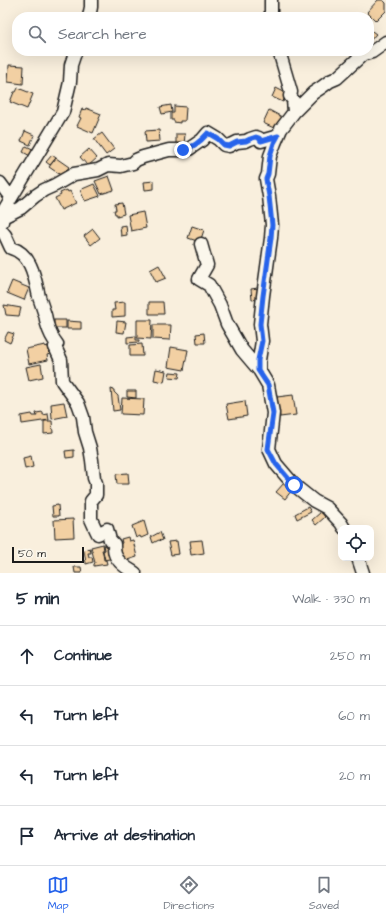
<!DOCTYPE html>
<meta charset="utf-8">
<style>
:root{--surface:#fff;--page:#f6f6f7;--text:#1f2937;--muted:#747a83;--line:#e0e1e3;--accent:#2563eb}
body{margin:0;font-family:"Architects Daughter",sans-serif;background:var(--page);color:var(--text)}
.controls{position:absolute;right:12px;bottom:12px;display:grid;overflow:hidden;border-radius:8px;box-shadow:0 4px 16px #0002}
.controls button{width:36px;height:36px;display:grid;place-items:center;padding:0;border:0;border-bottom:1px solid var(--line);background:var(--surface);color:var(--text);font:20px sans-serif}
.scale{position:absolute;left:12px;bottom:10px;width:72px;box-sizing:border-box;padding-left:4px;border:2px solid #1c1c1c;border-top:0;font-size:11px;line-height:14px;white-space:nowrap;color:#1c1c1c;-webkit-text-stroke:3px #fbf7ec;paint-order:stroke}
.stop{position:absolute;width:12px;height:12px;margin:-9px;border:3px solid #2563eb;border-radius:50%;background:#fff}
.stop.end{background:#2563eb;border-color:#fff;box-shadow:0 1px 4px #0008}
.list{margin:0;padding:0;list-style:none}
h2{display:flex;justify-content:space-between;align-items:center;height:52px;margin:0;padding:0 16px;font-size:17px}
h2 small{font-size:13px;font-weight:400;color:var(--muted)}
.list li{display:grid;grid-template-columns:26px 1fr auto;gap:12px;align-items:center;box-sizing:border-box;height:60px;padding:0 16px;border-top:1px solid var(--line)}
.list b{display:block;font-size:15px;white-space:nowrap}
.list em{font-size:13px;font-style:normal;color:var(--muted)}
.icon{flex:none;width:22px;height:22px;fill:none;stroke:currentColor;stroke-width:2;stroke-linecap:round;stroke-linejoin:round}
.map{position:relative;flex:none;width:386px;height:573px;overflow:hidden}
.search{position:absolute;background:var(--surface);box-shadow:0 4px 16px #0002;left:12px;right:12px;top:12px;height:44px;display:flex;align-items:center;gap:10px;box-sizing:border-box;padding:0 14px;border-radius:16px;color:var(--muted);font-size:15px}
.sheet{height:292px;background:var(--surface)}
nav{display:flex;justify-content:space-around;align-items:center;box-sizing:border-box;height:56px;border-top:1px solid var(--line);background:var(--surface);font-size:11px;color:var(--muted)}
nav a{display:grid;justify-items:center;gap:2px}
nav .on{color:var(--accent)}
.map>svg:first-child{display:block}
.building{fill:#f2d0a3;stroke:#1c1c1c}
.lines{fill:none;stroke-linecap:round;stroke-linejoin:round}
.minor-casing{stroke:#1c1c1c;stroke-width:15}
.minor{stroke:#fbf7ec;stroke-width:12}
.route{stroke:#2563eb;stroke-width:5}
</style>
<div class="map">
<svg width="386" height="573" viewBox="0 0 386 573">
<rect width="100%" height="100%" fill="#f9efdd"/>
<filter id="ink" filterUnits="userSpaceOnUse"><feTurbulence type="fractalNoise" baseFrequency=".025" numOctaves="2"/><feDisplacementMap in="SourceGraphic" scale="8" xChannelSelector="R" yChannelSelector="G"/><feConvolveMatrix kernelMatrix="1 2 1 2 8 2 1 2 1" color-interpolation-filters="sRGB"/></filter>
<g filter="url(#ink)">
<path class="building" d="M378,0H383L386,3V11L376,21L367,12Z
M369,29L376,34L369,42Z
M9,65L24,66L23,84L8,82Z
M18,88L33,94L27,109L10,102L14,92H16Z
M276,88L286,93L283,102L272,97Z
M171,105L172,112L162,114L160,107Z
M174,106L186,107L185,121H180V123L174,122V120H171V113H174Z
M86,108L101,114L93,133L77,126L81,118L79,117L82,109L85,110Z
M269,110L282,117L276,129L263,123Z
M159,130L160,141L146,142L145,131Z
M25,131L34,135L30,145L21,141Z
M102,133L114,149L106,155L94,139Z
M176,134H185L184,145H176Z
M26,146L35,150L32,157L23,152Z
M89,149L97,158L88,166L80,157Z
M52,155L56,158L50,165L46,162Z
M56,158L69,167L62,176L49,167Z
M109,176L114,190L101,194L95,181Z
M154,181V189L145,190L144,182Z
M94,184L100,196L85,201L80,190Z
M67,190L68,192L70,191L76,203L61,210L55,198L61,195L60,193Z
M122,203L124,214L117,216V214H115L114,210H116L115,204Z
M143,212L146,228L131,231L128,215Z
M126,225L127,235L121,236L120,226Z
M192,226L204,230L200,242L188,238Z
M93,229L100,238L91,245L84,236Z
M159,265L166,278L156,282L150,270Z
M12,281L29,288L24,300L7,293Z
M258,288L259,299L252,300L251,289Z
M125,302V316L112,317V310H115L114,303Z
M149,302H163L164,314H149Z
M4,305L21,308L19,316L6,315Z
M54,320H66V328H54Z
M137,320H152L151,339L137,338Z
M67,321L81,322V329H67Z
M117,321L126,322L124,333L116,332Z
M153,325H171L170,340L153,339Z
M8,332L14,334L10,343L4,340Z
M204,333L205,343H197L196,334Z
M136,336V340H139V342L127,343V337Z
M142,344L143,356H130V345Z
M45,345V347L48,346L50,354L47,355L48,360L29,364L26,349Z
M171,347L188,350L184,370L168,367Z
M41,364L43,377L29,380L26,367Z
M156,369L166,371L164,382L154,380Z
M170,372L180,373L179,378L169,377Z
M111,389L114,390V392L118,396L120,410L113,411Z
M127,391H136V398L127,397Z
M293,395L296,415L280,417L277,397Z
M122,398L144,399L143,415L121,414Z
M245,401L247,416L229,419L226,404Z
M64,402L67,416L52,419L51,404Z
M43,412V415L48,414L49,420L22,424L21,416L32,414L33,416H37L36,413Z
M44,421H52L53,433L44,434Z
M74,450V457L66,458L65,451Z
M31,456L33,467L25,469L23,458Z
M128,473L129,484H117L116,474Z
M284,483L292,490L285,499L276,492Z
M58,505L59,516H53L52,506Z
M308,507L311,512L297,519L295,514Z
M321,512L325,517L316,525L312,520Z
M73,519L74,537L55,538L54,520Z
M144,521L148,535L141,538L140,536L136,538L132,526Z
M160,532L163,540L160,541L159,540L153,543L151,537Z
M128,537L129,541L133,540L137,557L124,561L119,544L122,543L121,539Z
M202,540L204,553L191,555L190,548H191L190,541Z
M177,541L179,554L171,555L168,542Z
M103,544L104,550H102L103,553L104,560H106L107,564L94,566V564L95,563L91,547Z
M110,544L113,558L105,560L103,551L105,550L104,545Z
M90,548L91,553H88L89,557H92L93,562L86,564L84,550Z
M74,567H81L82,573H75Z"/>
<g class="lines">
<g class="minor-casing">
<path id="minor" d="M271,0V17
M89,17L91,7V0
M279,51L289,85L291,92L290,96L293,100L294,112L281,129L275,143L270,156L268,174L266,179L269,196L272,225L271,238L263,296L260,324L262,341L259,360V370L268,385L273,413L269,449L276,464L294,485L314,501L327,508L341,523L344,528
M294,112L313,93L322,87L330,81L337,78L361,56L365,54L372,52L386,42
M0,183L11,198
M3,217L21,208L35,196L44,190L55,185L74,174L98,170L108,165L121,166L133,163L136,160L143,157L169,150H183L189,149L202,140L208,133L218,139L224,145L229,146L237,142L246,141L250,139L256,137L259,138L261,141L278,136
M2,222L4,210L63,112L70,82L71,65L74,56L76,51
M0,229L5,235L11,248C32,254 35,279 39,297C41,303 43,309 45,315C46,318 46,321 47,324C49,331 52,338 57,344L55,347L61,360L62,381L78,403L83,417L85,432L90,448L92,460L94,478L96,483V495L91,501V519L96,530L98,534L107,529L110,540L114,544C114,547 114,551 115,554C117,562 128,569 135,573
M201,244L207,265L199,279L209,285L220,305L227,324L242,350L259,370
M358,558L363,573"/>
</g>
<use href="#minor" class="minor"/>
</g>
</g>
<g class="lines" filter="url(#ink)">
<path class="route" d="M183,150C193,148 201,141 208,133L218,139L224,145L229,146L237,142L246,141L250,139L256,137L259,138L261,141L278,136L274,143L270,156L268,174L266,179L269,196L272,225L271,238L263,296L260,324L262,341L258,360V370L268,385L273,413L268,449L276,464L294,485"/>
</g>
</svg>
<div class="controls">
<button><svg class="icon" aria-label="locate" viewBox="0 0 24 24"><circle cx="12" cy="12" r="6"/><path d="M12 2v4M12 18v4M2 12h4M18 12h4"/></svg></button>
</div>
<div class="scale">50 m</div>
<div class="stop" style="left:294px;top:485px"></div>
<div class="stop end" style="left:183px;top:150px"></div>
<div class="search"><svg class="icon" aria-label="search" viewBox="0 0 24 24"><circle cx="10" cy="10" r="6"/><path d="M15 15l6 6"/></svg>Search here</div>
</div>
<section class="sheet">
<h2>5 min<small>Walk · 330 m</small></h2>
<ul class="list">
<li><svg class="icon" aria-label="ahead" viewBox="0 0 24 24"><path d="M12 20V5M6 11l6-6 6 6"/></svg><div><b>Continue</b></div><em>250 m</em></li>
<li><svg class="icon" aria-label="left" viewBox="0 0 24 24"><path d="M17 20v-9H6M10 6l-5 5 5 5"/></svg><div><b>Turn left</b></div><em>60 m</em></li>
<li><svg class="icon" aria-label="left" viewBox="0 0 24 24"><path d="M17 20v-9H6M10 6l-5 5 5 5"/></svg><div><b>Turn left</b></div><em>20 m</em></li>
<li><svg class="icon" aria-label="arrive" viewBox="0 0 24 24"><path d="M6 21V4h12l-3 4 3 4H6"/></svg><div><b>Arrive at destination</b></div></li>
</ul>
</section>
<nav>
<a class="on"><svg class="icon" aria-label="map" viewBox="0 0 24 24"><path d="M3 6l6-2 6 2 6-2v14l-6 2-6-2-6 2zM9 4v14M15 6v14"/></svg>Map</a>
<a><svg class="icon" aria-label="directions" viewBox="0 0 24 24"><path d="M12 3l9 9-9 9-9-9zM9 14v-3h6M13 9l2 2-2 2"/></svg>Directions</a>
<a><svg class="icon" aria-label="saved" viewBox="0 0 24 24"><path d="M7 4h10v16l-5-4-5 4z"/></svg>Saved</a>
</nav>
